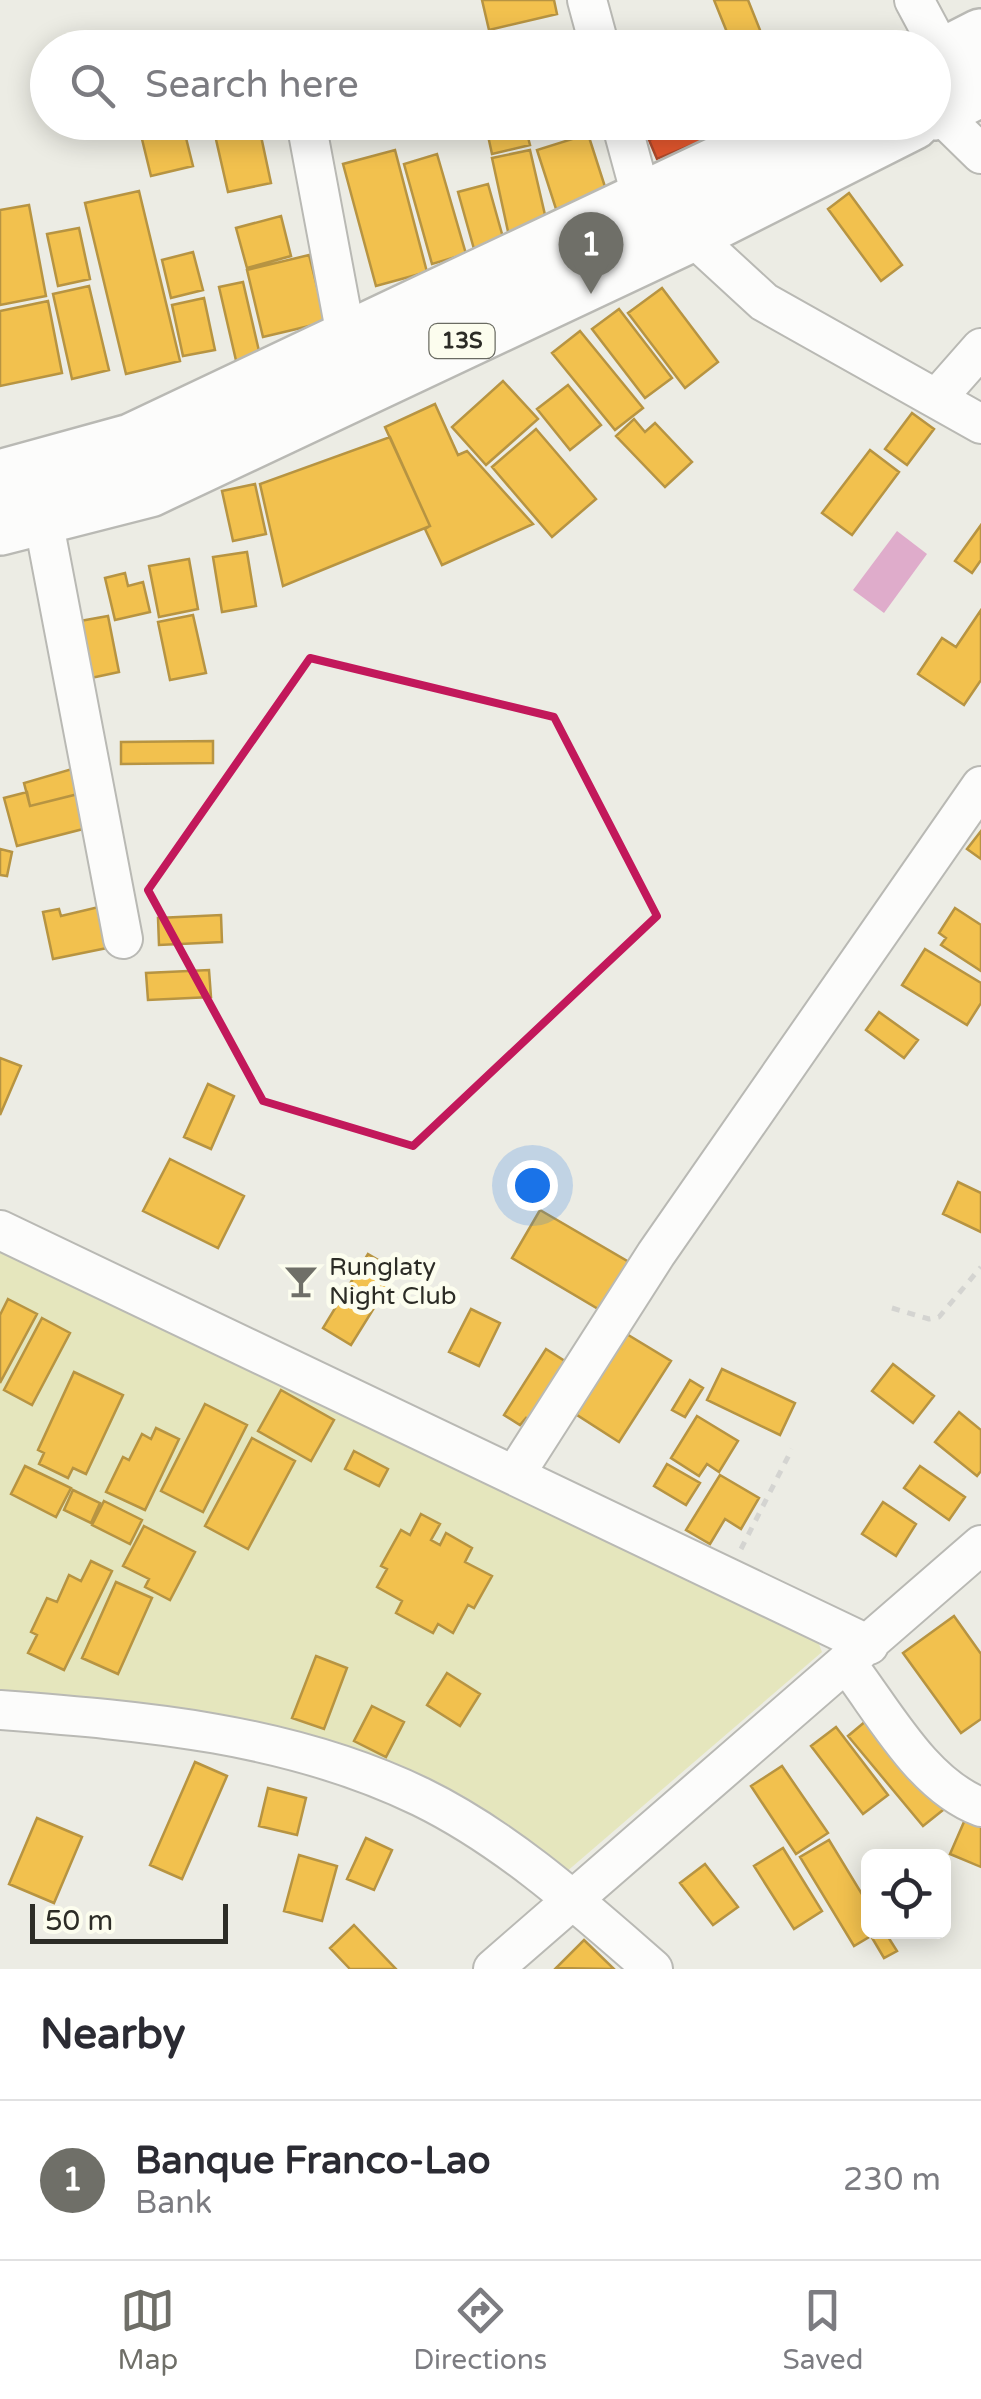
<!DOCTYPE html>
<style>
:root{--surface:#fff;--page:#f7f7f7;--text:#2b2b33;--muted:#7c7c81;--line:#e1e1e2;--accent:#6f6f68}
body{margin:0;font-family:"Varela Round",sans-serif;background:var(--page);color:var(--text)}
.controls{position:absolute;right:30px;bottom:30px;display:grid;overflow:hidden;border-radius:15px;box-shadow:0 5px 25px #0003}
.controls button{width:90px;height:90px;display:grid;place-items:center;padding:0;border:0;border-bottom:2px solid var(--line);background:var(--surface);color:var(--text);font:50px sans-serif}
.scale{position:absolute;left:30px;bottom:25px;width:198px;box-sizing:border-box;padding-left:10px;border:5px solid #2c2c26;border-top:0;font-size:28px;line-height:35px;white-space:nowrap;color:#2c2c26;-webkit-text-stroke:8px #fcfdee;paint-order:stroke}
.you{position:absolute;left:532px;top:1185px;width:35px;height:35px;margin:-25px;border:8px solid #fff;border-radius:50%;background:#1a73e8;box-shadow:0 0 0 15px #1a73e833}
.badge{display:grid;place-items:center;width:65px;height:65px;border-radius:50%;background:var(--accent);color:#fff;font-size:32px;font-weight:700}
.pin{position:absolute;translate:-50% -82px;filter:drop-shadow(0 2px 5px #0008)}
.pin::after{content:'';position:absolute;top:52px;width:35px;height:30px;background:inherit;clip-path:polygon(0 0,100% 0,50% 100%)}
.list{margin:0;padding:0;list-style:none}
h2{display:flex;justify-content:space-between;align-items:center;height:130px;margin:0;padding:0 40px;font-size:42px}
h2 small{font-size:32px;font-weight:400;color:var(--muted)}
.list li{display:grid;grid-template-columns:65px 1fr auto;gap:30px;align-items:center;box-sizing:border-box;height:160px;padding:0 40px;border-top:2px solid var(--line)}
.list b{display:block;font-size:38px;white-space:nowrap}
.list p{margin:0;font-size:32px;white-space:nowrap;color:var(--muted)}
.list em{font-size:32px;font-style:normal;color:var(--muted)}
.icon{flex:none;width:55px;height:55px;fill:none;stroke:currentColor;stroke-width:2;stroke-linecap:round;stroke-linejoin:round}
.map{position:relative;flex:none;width:981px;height:1969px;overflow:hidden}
.search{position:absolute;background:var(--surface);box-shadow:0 5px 25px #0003;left:30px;right:30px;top:30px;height:110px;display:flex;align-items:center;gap:25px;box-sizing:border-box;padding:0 35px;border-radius:55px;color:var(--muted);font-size:38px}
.sheet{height:290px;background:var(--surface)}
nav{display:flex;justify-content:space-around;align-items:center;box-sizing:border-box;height:140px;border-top:2px solid var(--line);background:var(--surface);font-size:28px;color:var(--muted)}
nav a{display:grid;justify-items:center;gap:5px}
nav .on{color:var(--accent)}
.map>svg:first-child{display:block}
.green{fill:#e5e6bd}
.water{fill:#dfaccb}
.homes{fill:#f2c14e;stroke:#b79442;stroke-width:2.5}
.shops{fill:#e4572e;stroke:#ad4a2c;stroke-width:2.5}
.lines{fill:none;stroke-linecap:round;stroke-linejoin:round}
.minor-casing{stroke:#b9b9b4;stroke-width:42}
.highway-casing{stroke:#b9b9b4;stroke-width:60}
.path{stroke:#d4d4d1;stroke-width:5;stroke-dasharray:8 8;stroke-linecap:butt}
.minor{stroke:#fcfcfb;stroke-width:38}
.highway{stroke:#fcfcfb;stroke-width:55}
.marked{fill:none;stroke:#c2185b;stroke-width:8;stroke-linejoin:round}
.labels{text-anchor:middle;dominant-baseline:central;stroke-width:10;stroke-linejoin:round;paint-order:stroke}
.shield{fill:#fcfdee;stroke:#6a6b62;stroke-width:2.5}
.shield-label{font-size:22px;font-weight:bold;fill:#2c2c26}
.poi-label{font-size:25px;fill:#2c2c26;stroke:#fcfdee;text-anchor:start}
</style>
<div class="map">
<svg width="981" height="1969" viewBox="0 0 981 1969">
<rect width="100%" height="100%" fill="#ecece4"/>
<path class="green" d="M0,1245L817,1639L822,1652L565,1873L395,1772L0,1697Z"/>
<path class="water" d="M897,531L927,554L884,613L853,590Z"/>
<path class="homes" d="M482,0H554L557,14L489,30Z
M714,0H748L760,30L731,42Z
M182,122L193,166L151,176L140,131Z
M212,122H258L271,183L228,192Z
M485,122H524L530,145L492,154Z
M640,122H686L646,138Z
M588,134L607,193L556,209L537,150Z
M395,150L427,272L376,286L343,164Z
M530,150L545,215L509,236L492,158Z
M437,154L466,254L432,264L404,164Z
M488,184L504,241L474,249L458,192Z
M139,191L180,361L126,374L85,203Z
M849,193L902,265L881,281L828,209Z
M29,205L46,296L0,305V210Z
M281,216L291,256L247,268L236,228Z
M79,228L90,279L58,286L47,234Z
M193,252L203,290L171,298L162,260Z
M309,255L326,322L263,337L247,270Z
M243,282L262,364L238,369L219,287Z
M89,286L109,370L72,379L53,294Z
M662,288L718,362L685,388L628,313Z
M204,298L215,350L183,356L172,305Z
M48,301L62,373L0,386V311Z
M619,309L672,378L645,398L592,329Z
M580,331L643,408L615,430L552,353Z
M503,381L538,419L486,465L452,427Z
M568,385L601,425L570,450L537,409Z
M435,404L458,455L467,451L533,524L442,565L425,529L430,526L385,427Z
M912,413L934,429L907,465L885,449Z
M634,419L645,432L655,423L692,462L665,487L616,436Z
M536,429L596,499L552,537L492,467Z
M390,437L430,526L283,586L260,484Z
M870,450L899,472L852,535L822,513Z
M255,484L266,534L233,541L222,491Z
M981,525V560L972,573L955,561Z
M247,552L256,606L222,612L213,557Z
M189,559L198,609L159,617L149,566Z
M125,573L128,586L143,582L150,612L115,620L105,578Z
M981,610V680L964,705L918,674L942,638L956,647Z
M193,615L206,673L170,680L158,622Z
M108,616L119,672L91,678L80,621Z
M213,741V763L121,764V742Z
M72,769L78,794L30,806L24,783Z
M27,792L30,806L78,794L87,828L17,846L4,798Z
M981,831V859L967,849Z
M0,849L12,852L7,876L0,875Z
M103,906L112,947L53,959L43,912L59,909L61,916Z
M955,908L981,925V971L941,945L946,938L939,933Z
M221,915L222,942L159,945L158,918Z
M925,949L981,983V1003L967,1025L902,985Z
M209,970L211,997L148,1000L146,973Z
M879,1012L918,1040L904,1058L866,1030Z
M0,1058L21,1066L0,1115Z
M208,1084L234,1096L211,1149L184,1137Z
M170,1159L244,1196L218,1248L143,1211Z
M958,1182L981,1193V1232L943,1214Z
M540,1210L634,1265L605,1313L512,1258Z
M368,1254L397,1271L351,1345L323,1328Z
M8,1299L37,1314L0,1383V1315Z
M471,1309L500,1323L479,1366L449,1352Z
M42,1318L70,1333L32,1405L4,1390Z
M625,1333L671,1361L619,1442L574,1413Z
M546,1349L571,1365L534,1423L526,1418L520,1425L504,1415Z
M893,1364L934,1396L913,1423L872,1391Z
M722,1369L795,1403L780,1435L707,1400Z
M74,1372L123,1395L86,1474L73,1468L68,1478L39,1464L44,1453L38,1450Z
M690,1380L703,1388L685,1417L672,1410Z
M281,1390L334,1420L311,1461L258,1431Z
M205,1404L247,1425L203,1512L161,1491Z
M959,1412L981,1430V1471L977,1476L935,1442Z
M697,1416L738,1441L719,1472L707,1464L699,1476L671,1458Z
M156,1428L179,1439L145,1510L106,1492L123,1457L129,1460L142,1434L151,1439Z
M252,1438L295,1461L248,1549L205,1526Z
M354,1451L388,1469L379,1486L345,1469Z
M667,1464L700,1483L686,1505L654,1486Z
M25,1466L71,1488L56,1517L11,1494Z
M920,1466L965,1497L949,1520L904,1488Z
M720,1475L759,1498L741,1529L725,1519L710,1544L686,1530Z
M73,1490L100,1503L91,1523L64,1510Z
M104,1501L142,1520L130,1544L92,1525Z
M883,1502L916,1524L896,1556L862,1534Z
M421,1514L440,1524L431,1540L440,1545L446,1533L472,1548L465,1562L492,1576L474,1608L468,1605L453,1633L438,1624L433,1633L396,1613L402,1601L377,1587L387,1569L381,1566L401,1530L410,1535Z
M144,1526L195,1552L170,1600L145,1587L149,1579L123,1566Z
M91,1561L112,1571L64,1670L28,1653L37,1635L31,1632L47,1598L57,1602L69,1575L81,1581Z
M116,1582L152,1598L118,1674L82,1658Z
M954,1616L981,1654V1719L961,1733L903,1653Z
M316,1656L347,1668L324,1729L292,1718Z
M447,1673L480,1694L460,1726L427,1705Z
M372,1706L404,1722L386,1757L354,1741Z
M873,1715L948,1806L923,1826L848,1736Z
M836,1727L888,1795L863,1814L811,1746Z
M195,1762L227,1776L182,1879L150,1865Z
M782,1766L828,1833L796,1854L751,1786Z
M268,1788L306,1798L297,1835L259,1826Z
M967,1815L981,1821V1867L950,1854Z
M37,1818L82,1837L54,1903L9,1884Z
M366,1838L392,1850L374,1890L347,1879Z
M829,1840L868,1904V1932H885L897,1951L884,1958L871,1936L854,1946L800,1857Z
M783,1848L822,1911L794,1929L754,1866Z
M299,1855L337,1866L322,1921L284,1911Z
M705,1864L738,1907L713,1925L680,1883Z
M354,1925L396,1969H350L330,1948Z
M584,1940L614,1969L556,1968Z"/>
<path class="shops" d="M695,122H712L717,135L657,159L649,140Z"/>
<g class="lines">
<g class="minor-casing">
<path id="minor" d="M587,0L600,48
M914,0L944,56
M936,110L981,154
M306,122L347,341
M621,122L643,203L690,234L764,302L981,424
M937,398L981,348
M43,519L123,939
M0,1230L869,1645
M516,1473L656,1254L981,786
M847,1664C884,1712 922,1785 981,1807
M0,1710C144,1721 289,1733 421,1797C507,1839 582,1907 653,1969
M493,1969L981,1545"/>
</g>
<g class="highway-casing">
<path id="highway" d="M934,61L981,37
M934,112L981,88
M0,478L131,442L808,122
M0,527L149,489L690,234L912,122"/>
</g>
<path class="path" d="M892,1308L929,1319L939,1317L981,1267
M741,1549L792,1449"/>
<use href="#minor" class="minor"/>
<use href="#highway" class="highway"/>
</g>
<path class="marked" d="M310,658L554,717L657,916L413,1146L263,1101L148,890Z"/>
<defs>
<g id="bar-bare" transform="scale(2.7)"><path d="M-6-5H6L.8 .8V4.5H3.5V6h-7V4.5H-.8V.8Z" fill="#6f6f68" stroke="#fcfdee" stroke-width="2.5" paint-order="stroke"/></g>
</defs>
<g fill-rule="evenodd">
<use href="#bar-bare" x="301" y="1281"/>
</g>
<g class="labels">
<rect class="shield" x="429.5" y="324" width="65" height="34" rx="8"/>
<g class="shield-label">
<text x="462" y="341">13S</text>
</g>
<g class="poi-label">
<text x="329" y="1267">Runglaty<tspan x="329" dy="29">Night Club</tspan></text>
</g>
</g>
</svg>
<div class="controls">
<button><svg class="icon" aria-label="locate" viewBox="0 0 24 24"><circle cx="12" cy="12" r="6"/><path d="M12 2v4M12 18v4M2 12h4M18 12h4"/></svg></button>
</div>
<div class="scale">50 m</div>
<div class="you"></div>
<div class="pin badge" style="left:591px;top:294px">1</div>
<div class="search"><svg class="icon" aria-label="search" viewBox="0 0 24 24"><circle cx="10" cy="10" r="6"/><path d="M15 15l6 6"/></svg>Search here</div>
</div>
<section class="sheet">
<h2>Nearby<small></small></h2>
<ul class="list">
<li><span class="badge">1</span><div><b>Banque Franco-Lao</b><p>Bank</p></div><em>230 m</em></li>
</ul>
</section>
<nav>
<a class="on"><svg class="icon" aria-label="map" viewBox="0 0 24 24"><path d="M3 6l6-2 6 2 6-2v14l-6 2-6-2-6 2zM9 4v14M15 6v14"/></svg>Map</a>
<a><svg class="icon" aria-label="directions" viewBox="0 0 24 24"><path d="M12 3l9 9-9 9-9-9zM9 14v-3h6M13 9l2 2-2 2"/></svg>Directions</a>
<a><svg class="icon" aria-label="saved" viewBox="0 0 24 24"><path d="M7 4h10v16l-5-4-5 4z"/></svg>Saved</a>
</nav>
